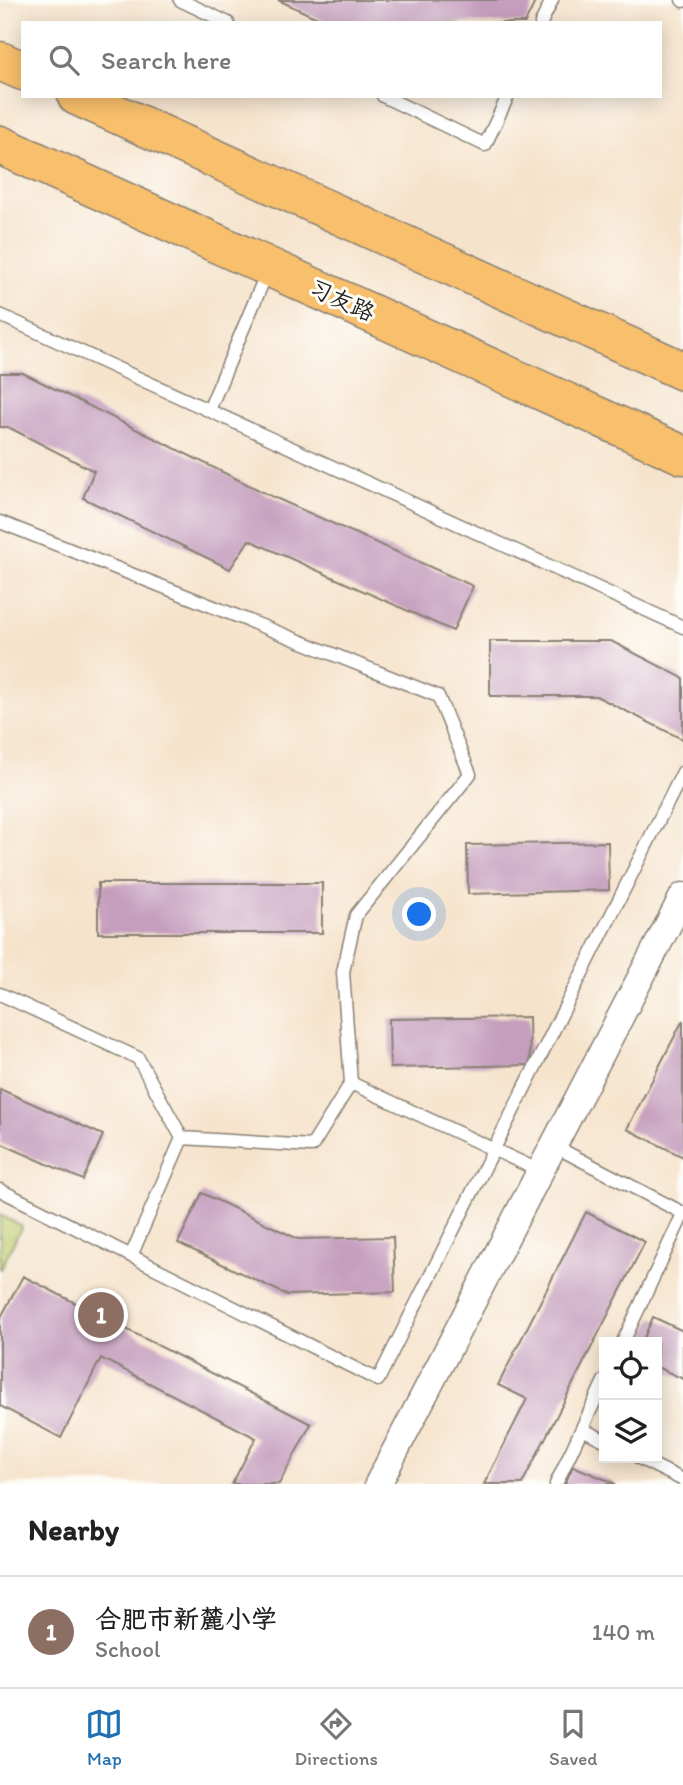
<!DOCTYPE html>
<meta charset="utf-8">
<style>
:root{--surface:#fff;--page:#f2f2f2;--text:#222;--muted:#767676;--line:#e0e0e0;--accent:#1f6fb2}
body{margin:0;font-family:Itim,"LXGW WenKai TC",sans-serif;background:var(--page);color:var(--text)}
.controls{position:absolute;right:21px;bottom:21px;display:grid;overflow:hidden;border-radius:0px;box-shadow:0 4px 18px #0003}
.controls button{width:63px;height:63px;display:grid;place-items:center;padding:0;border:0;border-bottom:2px solid var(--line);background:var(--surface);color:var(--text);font:35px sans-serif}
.you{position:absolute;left:420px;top:915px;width:24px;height:24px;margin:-18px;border:5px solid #fff;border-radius:50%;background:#1a73e8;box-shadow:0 0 0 10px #1a73e833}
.badge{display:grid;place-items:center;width:46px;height:46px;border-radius:50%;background:var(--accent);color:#fff;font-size:23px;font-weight:700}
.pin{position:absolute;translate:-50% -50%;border:4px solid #fff;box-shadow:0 2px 7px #0006}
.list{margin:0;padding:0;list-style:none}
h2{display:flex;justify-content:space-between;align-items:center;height:91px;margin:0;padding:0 28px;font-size:30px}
h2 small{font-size:23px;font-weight:400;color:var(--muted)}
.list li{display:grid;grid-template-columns:46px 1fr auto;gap:21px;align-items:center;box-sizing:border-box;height:112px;padding:0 28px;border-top:2px solid var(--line)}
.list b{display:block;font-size:26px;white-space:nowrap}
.list p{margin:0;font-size:23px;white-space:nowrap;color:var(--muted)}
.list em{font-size:23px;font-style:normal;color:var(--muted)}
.icon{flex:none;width:38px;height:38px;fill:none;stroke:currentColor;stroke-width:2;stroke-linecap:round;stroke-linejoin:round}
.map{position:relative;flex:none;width:683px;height:1484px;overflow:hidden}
.search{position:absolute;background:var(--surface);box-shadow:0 4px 18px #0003;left:21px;right:21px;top:21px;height:77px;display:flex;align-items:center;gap:18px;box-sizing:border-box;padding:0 24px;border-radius:0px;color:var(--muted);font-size:26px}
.sheet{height:203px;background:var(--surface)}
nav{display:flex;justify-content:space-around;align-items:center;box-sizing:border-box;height:98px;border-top:2px solid var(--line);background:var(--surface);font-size:19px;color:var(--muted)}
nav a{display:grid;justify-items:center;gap:4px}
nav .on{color:var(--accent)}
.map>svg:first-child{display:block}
.green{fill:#bdca6c;stroke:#6c7344;stroke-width:2}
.building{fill:#c59dbe}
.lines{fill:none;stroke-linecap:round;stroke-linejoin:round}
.service-casing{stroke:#898074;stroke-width:15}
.minor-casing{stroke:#898074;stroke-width:29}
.primary-casing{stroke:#898074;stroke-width:41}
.service{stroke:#fff;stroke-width:12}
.minor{stroke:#fff;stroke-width:26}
.primary{stroke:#f8bf6c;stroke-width:38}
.labels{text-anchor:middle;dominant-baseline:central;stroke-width:6;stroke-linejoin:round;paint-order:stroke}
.street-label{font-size:23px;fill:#1c1c1c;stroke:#fdfcf7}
</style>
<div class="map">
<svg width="683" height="1484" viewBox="0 0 683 1484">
<rect width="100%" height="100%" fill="#fdfcf7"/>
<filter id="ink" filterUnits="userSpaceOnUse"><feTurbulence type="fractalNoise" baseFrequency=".0143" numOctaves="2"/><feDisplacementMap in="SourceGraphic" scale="14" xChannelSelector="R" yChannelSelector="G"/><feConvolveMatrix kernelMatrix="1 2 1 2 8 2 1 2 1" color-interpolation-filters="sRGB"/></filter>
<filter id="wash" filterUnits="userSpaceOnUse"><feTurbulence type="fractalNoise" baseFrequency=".00686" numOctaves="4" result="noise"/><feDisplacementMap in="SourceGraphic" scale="28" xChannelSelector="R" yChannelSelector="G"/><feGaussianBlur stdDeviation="1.57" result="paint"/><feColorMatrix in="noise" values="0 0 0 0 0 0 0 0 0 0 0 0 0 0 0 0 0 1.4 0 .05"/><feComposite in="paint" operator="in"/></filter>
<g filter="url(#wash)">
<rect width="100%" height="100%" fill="#f6e3cc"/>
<path class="green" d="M0,1215L22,1226L0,1270Z"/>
<g id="blocks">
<path class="building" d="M278,0H536L525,23H328Z
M0,373H23L269,495L473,586L453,631L249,540L230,569L83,498L94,471L8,427H0Z
M490,641H611L683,678V737L682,739L596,696H490Z
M608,842L609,890L468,894L467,845Z
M98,883H322V933H98Z
M529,1017L530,1065L390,1068L389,1019Z
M683,1020V1157L627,1129Z
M0,1089L103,1135L83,1180L0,1143Z
M202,1193L298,1239L393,1237L395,1292L287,1295L178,1243Z
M586,1212L645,1242L522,1484H484L527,1399L498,1385Z
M23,1276L311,1424L279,1484H232L256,1438L101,1358L61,1438L0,1406V1319Z
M653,1317L683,1331V1379L657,1367V1342H642Z
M573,1466L616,1484H565Z"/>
</g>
</g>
<g filter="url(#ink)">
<use href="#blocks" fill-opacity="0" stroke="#898074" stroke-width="2"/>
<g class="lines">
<g class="service-casing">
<path id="service" d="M180,0L228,23
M682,0L683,1
M541,23L552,0
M383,96L485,145L508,96
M0,315L683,627
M209,410L267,272
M0,522L438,696L470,774L356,915L343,972L351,1083L312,1146L182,1138
M0,994L138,1058L182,1138L131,1256
M351,1083L540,1171
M554,1146L683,1213
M0,1190L378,1380L683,772
M623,1342L683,1214
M582,1429L604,1440
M639,1458L683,1480
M556,1484L604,1381"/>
</g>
<g class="minor-casing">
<path id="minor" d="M378,1484L683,896"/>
</g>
<g class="primary-casing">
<path id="primary" d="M0,61L23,71
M77,96L683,371
M0,145L683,455"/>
</g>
<use href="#service" class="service"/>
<use href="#minor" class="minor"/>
<use href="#primary" class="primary"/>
</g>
</g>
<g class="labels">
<g class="street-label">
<text transform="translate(342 300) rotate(24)">习友路</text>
</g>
</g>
</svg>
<div class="controls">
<button><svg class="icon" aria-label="locate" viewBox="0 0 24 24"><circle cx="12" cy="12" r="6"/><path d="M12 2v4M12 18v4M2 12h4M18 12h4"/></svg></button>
<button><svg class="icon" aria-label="layers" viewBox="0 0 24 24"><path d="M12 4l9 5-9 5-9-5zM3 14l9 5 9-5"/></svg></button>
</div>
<div class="you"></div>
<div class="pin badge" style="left:101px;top:1315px;background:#8d6e63">1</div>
<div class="search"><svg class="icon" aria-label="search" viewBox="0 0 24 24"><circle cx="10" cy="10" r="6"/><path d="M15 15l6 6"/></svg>Search here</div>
</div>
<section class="sheet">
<h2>Nearby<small></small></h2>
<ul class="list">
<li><span class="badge" style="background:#8d6e63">1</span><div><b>合肥市新麓小学</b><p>School</p></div><em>140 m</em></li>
</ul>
</section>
<nav>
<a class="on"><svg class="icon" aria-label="map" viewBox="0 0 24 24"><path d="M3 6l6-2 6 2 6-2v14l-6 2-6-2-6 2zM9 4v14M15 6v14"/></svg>Map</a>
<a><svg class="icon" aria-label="directions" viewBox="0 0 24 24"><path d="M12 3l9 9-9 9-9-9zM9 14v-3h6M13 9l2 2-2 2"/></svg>Directions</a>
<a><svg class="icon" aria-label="saved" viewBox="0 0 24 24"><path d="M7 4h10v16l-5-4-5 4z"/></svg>Saved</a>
</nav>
